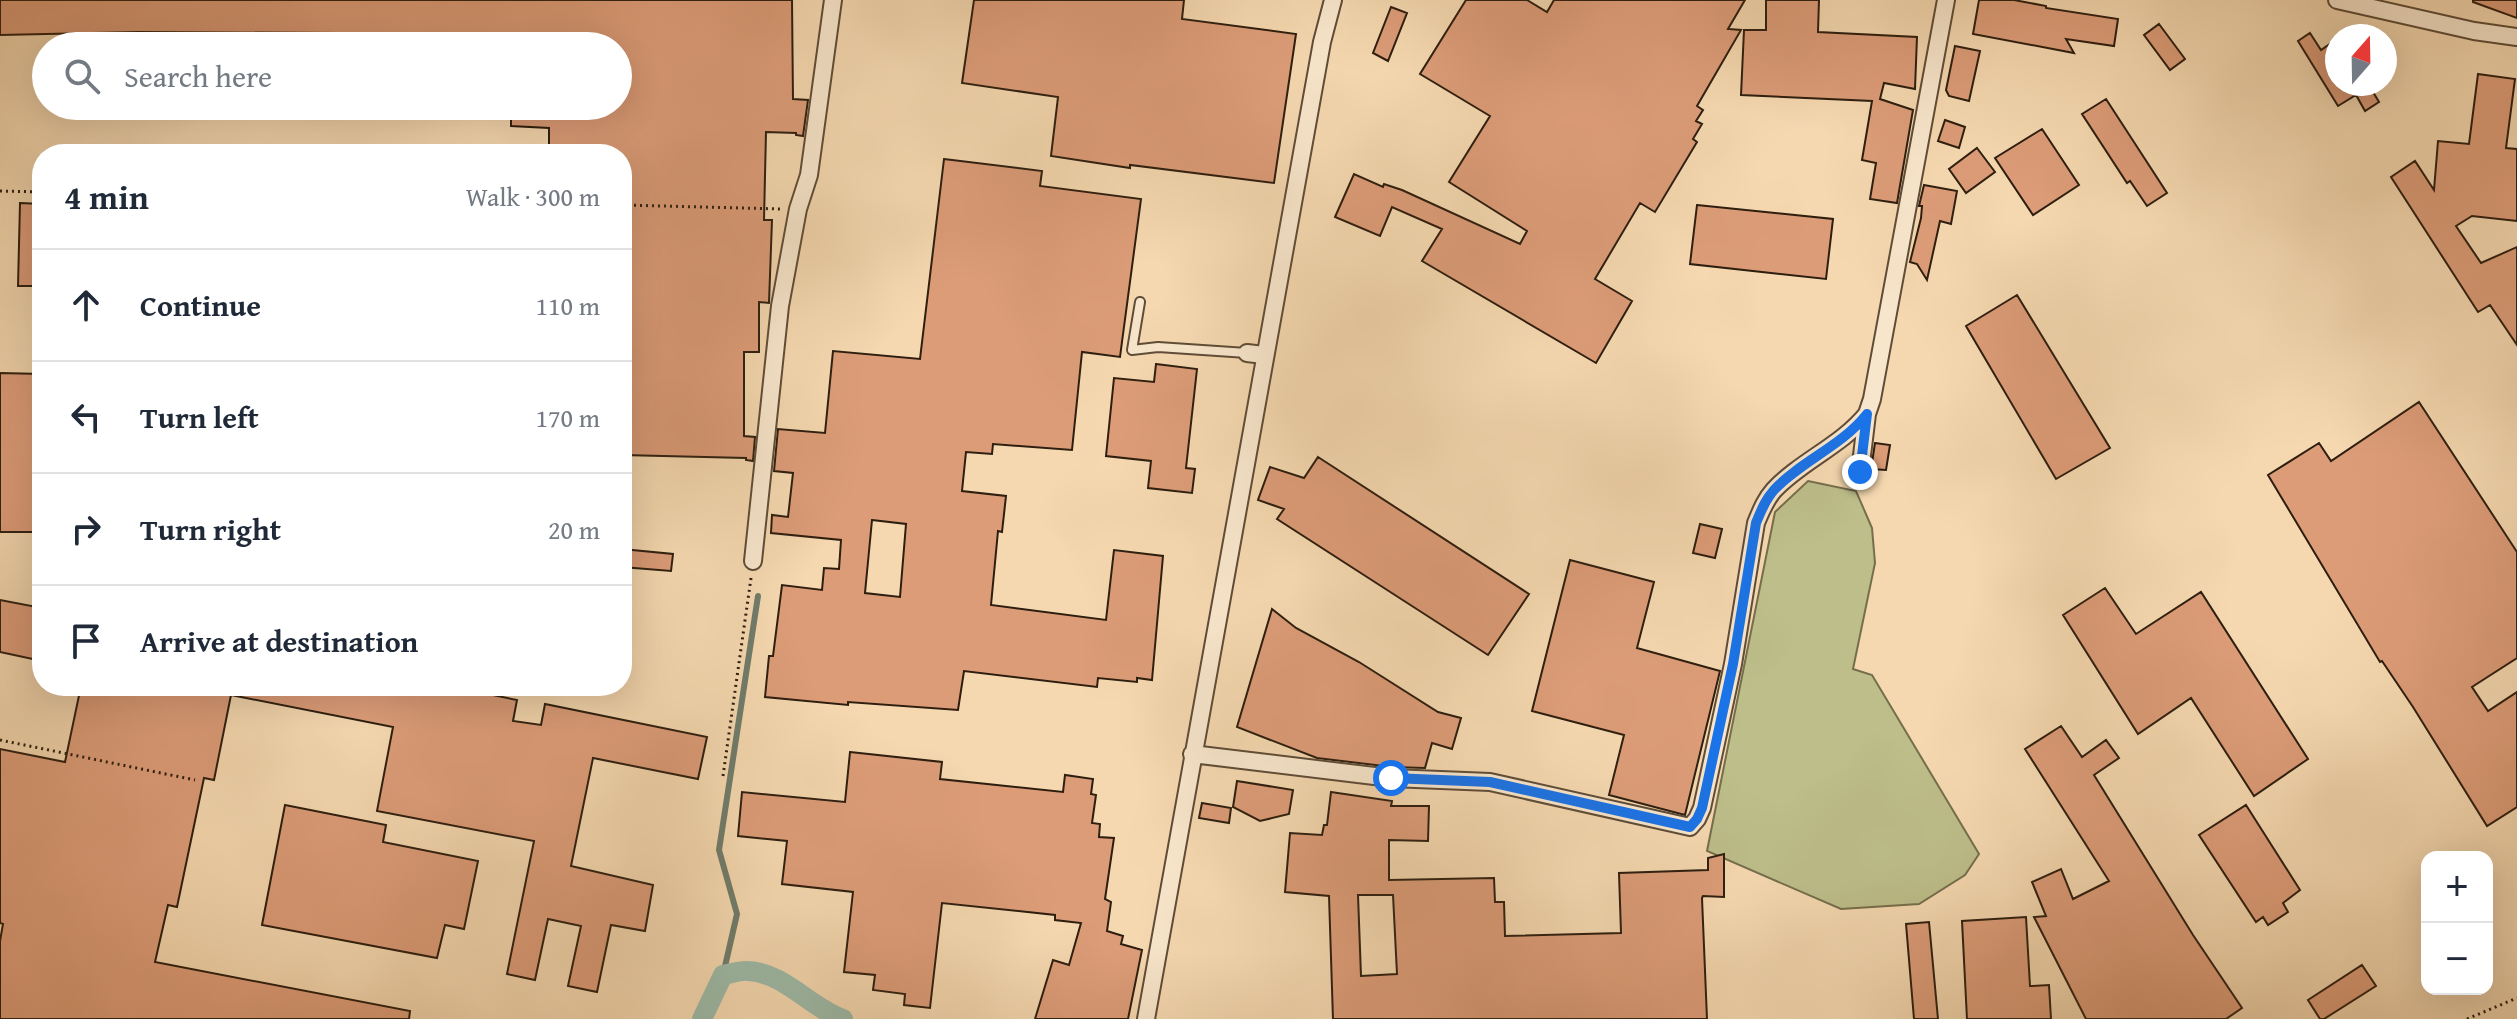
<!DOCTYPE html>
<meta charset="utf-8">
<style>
:root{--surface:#fff;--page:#f6f6f7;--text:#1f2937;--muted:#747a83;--line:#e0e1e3}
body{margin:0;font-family:"Gentium Book Plus",serif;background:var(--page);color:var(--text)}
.controls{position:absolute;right:24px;bottom:24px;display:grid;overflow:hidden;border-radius:16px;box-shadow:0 8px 32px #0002}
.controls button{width:72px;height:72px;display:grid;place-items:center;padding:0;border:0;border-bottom:2px solid var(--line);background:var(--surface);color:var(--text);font:40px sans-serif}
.compass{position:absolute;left:2325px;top:24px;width:72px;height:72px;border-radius:50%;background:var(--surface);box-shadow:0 8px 32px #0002;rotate:20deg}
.stop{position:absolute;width:24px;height:24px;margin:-18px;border:6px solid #1a73e8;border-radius:50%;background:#fff}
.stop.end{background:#1a73e8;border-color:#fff;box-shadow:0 2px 8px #0008}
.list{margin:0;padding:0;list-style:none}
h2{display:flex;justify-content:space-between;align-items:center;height:104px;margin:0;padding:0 32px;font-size:34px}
h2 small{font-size:26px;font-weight:400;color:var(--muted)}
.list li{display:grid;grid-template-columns:52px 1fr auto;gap:24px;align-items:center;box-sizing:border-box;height:112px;padding:0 32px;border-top:2px solid var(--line)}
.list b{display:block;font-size:30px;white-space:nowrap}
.list em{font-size:26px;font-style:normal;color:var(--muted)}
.icon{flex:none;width:44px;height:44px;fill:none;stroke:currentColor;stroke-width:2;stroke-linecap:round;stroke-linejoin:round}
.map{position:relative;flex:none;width:2517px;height:1019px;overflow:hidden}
.search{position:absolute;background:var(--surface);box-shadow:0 8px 32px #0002;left:32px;top:32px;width:600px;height:88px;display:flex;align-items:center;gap:20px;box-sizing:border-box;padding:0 28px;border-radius:44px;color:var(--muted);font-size:30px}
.panel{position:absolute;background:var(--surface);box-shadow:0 8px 32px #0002;left:32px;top:144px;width:600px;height:552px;border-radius:32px}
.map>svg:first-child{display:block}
.green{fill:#bdbe8a;stroke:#756e4c;stroke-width:2}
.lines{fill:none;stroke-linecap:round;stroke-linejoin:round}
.stream{stroke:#707c6b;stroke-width:6}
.canal{stroke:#9dbaa8;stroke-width:20}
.building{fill:#dc9c78;stroke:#2d1e0f;stroke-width:2;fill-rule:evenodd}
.service-casing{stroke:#5f4c37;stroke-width:12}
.minor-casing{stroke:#5f4c37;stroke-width:20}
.path{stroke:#2d1e0f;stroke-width:3;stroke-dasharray:2 4;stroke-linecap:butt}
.service{stroke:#f8e6cc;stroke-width:8}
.minor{stroke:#f8e6cc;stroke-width:16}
.route{stroke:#1a73e8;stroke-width:10}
</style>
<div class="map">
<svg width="2517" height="1019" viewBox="0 0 2517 1019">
<rect width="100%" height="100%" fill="#f5d8b0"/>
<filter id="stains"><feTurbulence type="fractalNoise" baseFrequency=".0025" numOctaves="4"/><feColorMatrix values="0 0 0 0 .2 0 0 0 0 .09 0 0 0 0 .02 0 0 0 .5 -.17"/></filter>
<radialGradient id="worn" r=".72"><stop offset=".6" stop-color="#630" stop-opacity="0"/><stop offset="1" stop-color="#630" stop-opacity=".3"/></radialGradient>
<path class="green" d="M1808,481L1856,491L1872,528L1875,563L1853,669L1872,675L1979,854L1965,875L1919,904L1841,909L1707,851L1775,512Z"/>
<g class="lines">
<path class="stream" d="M723,975L737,914L719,850L758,596"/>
<path class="canal" d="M702,1019L723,975C730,974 740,970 748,971C785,973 809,1007 843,1019"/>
</g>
<path class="building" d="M0,0H792L793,99L808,100L803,136L796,135V133L766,132L764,220H772L769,303L759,302V352H744V436L755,437L753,461L746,460V458L622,455V154H549V128L511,126V106H618V46H512V34L139,32L0,35Z
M974,0H1184L1182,19L1296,34L1274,183L1130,165V168L1051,156L1058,97L962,83Z
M1466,0H1527L1547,12L1554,0H1745L1728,29L1741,30L1697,106L1703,110L1696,121L1702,124L1693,139L1697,142L1655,212L1640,203L1595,279L1632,301L1596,363L1422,261L1442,229L1392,207L1380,236L1335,217L1354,174L1383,187L1384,184L1402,190L1520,244L1527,231L1449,182L1490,116L1420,74Z
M1766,0H1819L1818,32L1917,37L1915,89L1884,83L1880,99L1913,110L1897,203L1870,199L1876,163L1862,160L1872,101L1741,95L1744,30H1766Z
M1979,0H2014L2046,6V8L2118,19L2114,46L2066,39L2074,53L1973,34Z
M2473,0H2517V18L2473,2Z
M1391,7L1407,13L1388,61L1373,53Z
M2159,24L2185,59L2170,70L2144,35Z
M2310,33L2321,50L2337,39V84H2374L2370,87L2379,102L2365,111L2356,95L2338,106L2298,41Z
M1955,46L1980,51L1969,101L1949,96L1946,90Z
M2478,74L2515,79L2506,148L2517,149V221L2472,216L2456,226L2481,263L2517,247V345L2490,305L2478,312L2391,177L2415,161L2434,190L2438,141L2469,144Z
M2106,99L2167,193L2147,206L2130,181L2127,183L2082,114Z
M1945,120L1965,127L1959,148L1938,141Z
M2042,129L2079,185L2033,215L1995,158Z
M1977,148L1995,172L1966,193L1949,169Z
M944,159L1042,171L1040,186L1141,199L1120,357L1082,352L1072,450L993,444L992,454L966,452L962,491L1006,496L1002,532L998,531L991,605L1106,620L1114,550L1163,556L1152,680L1137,678V682L1098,678L1097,687L964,671L958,710L848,702V705L765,697L769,656H773L782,585L822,590L824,568L839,569L841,540L771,533L772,515L788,517L793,473L774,471L778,429L825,433L833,351L920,359ZM872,520L906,524L900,597L865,593Z
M1924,185L1957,191L1951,224L1940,221L1927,280L1917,264L1910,262L1921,218L1922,206H1919Z
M20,203L42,204V286H18Z
M1697,205L1833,219L1826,279L1690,264Z
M2017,295L2110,448L2056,479L1966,326Z
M1156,364L1197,369L1186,468L1195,469L1192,493L1148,488L1151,461L1106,456L1114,378L1154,382Z
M0,373L42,374V532H0Z
M2419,402L2517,552V658L2472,687L2488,711L2517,692V807L2487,826L2413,707L2382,661L2380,662L2268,475L2319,443L2331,461Z
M1875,443L1890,445L1886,470L1871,469Z
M1318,457L1529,594L1488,655L1277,519L1284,509L1258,500L1270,467L1304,478Z
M1700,524L1722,529L1715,558L1693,553Z
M622,549L673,554L671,571L622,567Z
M1570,560L1654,582L1637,648L1720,671L1685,815L1609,795L1624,735L1532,711Z
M2105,588L2136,634L2201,592L2308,759L2254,796L2191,698L2138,734L2063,615Z
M0,600L42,608V661L0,652Z
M1272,609L1296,628L1359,662L1438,712L1461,718L1452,749L1432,743L1425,768L1392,767L1317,758L1237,727Z
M81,686H159L181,690L182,686H448L517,700L513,721L541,725L545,704L707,737L698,779L593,758L571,866L653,885L645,931L611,925L597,992L568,986L581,926L548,919L535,980L507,974L534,841L377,811L393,727L231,695L214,780L204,778L177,907L168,905L155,962L410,1011L409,1019H0V941L3,924L0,923V749L65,762Z
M2061,726L2082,757L2106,740L2119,758L2094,775L2193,935L2242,1008L2226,1019H2086L2034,917L2046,916L2032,882L2061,869L2073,899L2109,881L2025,749Z
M850,752L942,762L940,779L1063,792L1065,775L1093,779L1091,794L1096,795L1092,823L1100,824L1099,837L1114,838L1105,899L1111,902L1107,931L1123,936L1121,944L1142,950L1128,1019H1035L1053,960L1069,965L1081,923L1055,920V915L942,903L930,1008L904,1005L905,994L873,990L875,975L844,972L853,892L782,884L787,841L738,836L742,792L845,802Z
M1237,781L1293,790L1289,814L1260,821L1233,807Z
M1331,792L1392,801L1391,806H1429L1428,841L1389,840V880L1494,878L1495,902H1504L1505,936L1621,933L1619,873L1708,870V858L1724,854V897L1703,896L1702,898L1707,1019H1333L1329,896L1285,892L1290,833L1322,835L1324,825H1327ZM1358,895H1393L1397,974L1361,976Z
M1202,803L1231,808L1229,823L1199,818Z
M285,805L386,825L383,842L478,861L464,929L445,925L437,958L262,925Z
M2246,805L2300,890L2283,903L2288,912L2268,925L2263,917L2256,922L2199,835Z
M2026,917L2030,986L2049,985L2051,1019H1967L1962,921Z
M1929,922L1938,1019H1914L1906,924Z
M2362,965L2376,986L2324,1019H2320L2308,1000Z"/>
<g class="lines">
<g class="service-casing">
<path id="service" d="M1140,302L1132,350L1158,347L1247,353"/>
</g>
<g class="minor-casing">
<path id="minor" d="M2337,0L2474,31L2517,37
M1247,353L1264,355
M1860,472L1867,414L1872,399L1946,0
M753,561L780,306L798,209L809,175L833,0
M1192,754L1391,778L1490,782L1690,827L1697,819L1702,808L1733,664L1756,523C1761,511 1765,500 1774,490C1801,461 1841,446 1867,414
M1146,1019L1322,42L1333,0"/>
</g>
<path class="path" d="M0,191L42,192
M622,205L782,209
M0,740L195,780
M723,776L751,578
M2467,1019L2517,998"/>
<use href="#service" class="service"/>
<use href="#minor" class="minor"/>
</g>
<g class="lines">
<path class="route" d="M1391,778L1490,782L1690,827L1697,819L1702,808L1733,664L1756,523C1761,511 1765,500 1774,490C1801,461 1842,446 1867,414L1860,472"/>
</g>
<rect width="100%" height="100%" filter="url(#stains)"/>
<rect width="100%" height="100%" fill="url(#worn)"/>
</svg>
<div class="controls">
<button>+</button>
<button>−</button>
</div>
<svg class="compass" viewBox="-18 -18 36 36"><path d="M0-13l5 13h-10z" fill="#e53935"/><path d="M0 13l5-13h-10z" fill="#747a83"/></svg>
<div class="stop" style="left:1391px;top:778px"></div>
<div class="stop end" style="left:1860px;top:472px"></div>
<div class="search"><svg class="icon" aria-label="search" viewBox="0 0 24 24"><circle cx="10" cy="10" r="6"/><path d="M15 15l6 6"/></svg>Search here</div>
<section class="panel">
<h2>4 min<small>Walk · 300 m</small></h2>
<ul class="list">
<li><svg class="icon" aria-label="ahead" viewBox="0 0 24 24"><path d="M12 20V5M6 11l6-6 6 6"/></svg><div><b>Continue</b></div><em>110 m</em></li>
<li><svg class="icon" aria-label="left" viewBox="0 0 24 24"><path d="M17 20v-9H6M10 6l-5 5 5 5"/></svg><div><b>Turn left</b></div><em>170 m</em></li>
<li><svg class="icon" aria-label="right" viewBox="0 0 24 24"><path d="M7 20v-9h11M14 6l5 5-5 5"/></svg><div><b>Turn right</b></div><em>20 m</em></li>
<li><svg class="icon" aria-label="arrive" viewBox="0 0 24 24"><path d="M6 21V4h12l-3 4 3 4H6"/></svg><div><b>Arrive at destination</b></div></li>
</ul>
</section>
</div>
